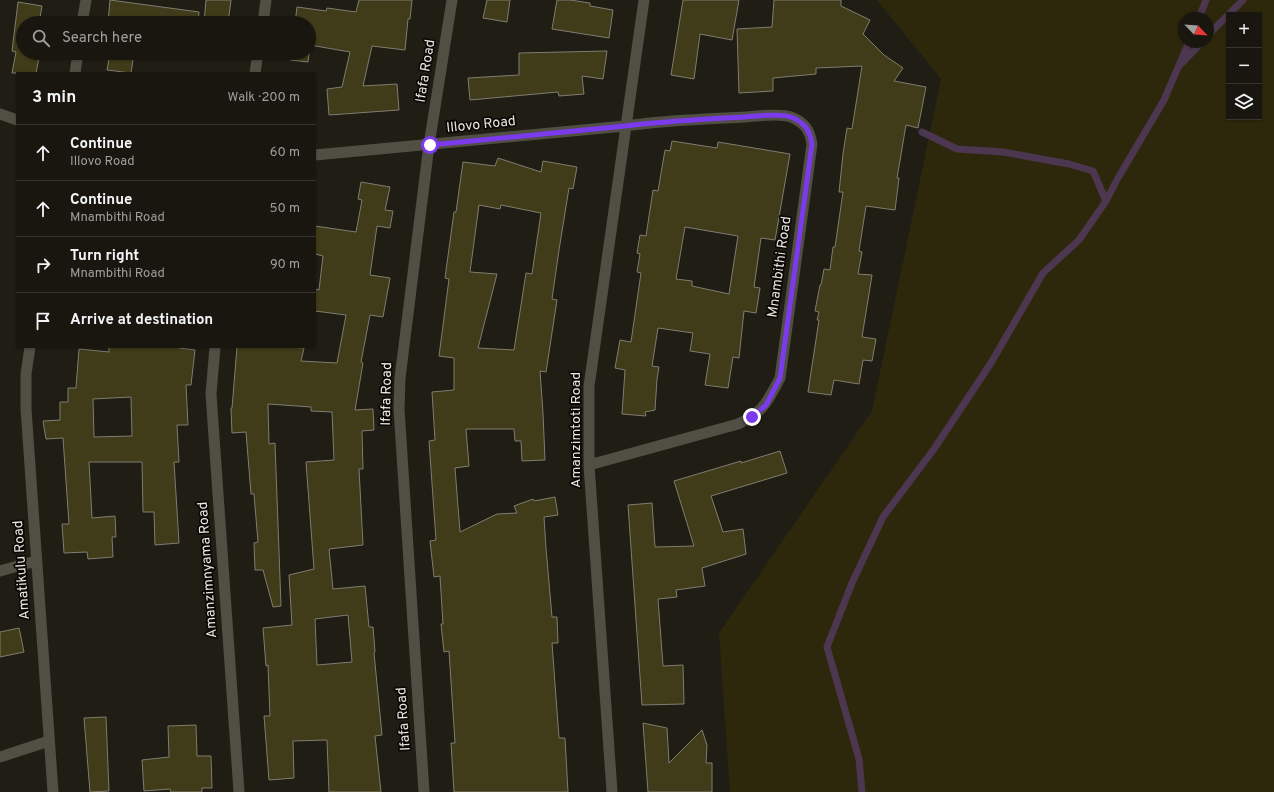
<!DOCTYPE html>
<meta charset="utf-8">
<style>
:root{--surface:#18160f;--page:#25231d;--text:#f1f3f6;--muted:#9f9f9e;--line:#36352f}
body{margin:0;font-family:Overpass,sans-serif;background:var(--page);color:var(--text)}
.controls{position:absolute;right:12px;top:12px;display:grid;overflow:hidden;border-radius:0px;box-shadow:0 1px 3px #0004}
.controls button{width:36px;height:36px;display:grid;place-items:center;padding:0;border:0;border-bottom:1px solid var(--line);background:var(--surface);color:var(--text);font:20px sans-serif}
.compass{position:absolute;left:1178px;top:12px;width:36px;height:36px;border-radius:50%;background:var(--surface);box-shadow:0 1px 3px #0004;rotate:115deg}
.stop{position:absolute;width:12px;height:12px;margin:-9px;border:3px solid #7c3aed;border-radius:50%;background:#fff}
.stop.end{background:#7c3aed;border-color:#fff;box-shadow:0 1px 4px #0008}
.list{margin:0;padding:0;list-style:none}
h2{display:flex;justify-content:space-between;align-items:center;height:52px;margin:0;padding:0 16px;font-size:17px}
h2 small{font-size:13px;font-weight:400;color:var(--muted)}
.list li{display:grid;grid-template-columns:26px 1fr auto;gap:12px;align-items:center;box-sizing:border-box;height:56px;padding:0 16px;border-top:1px solid var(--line)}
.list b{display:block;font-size:15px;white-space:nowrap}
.list p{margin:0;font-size:13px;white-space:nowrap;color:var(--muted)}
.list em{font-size:13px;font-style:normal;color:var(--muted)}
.icon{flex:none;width:22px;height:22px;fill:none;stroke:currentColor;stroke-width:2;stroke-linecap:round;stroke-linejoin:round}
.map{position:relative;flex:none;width:1274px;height:792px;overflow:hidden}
.search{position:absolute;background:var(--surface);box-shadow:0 1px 3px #0004;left:16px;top:16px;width:300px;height:44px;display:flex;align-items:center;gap:10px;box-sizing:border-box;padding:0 14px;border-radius:22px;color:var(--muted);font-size:15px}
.panel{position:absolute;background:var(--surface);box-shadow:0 1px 3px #0004;left:16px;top:72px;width:300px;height:276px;border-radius:0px}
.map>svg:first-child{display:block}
.green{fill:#2d280c;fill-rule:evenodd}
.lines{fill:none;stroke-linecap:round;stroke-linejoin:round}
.stream{stroke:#4c3650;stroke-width:7}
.building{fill:#403b19;stroke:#7f7d71;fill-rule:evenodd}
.minor{stroke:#514f44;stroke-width:11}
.route{stroke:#7c3aed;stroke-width:5}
.labels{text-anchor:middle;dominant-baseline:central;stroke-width:3.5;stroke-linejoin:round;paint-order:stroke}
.street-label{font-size:14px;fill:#e8e7e0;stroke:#090805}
</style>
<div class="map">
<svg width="1274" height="792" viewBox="0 0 1274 792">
<rect width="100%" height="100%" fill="#201e14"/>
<path class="green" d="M877,0H1274V792H730L719,633L872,411L941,79ZM1229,15H1259V117H1229ZM1184,18H1208V42H1184Z"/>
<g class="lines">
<path class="stream" d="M1199,18L1206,0
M1208,35L1243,0
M1181,64L1202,42
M922,132L957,149L1003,152L1069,164L1093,171L1106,201
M862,792L859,759L827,647L852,583L883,517L934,449L991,363L1043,273L1079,240L1106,201L1118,178L1164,100L1189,42"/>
</g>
<path class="building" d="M110,0L199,12L198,23H115L108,22Z
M206,0H231L228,23H204Z
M359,0H412L410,19H408L405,50L372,46L363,86L397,84L399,110L329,115L327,89L342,87L350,52L310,45L308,62L290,60L291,53H309V23H295L297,7L326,11L327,8L356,12Z
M487,0H510L507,22L483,18Z
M557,0H570L590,3V6L613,10L609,38L552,29Z
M683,0H739L732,40L700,34L694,79L671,75Z
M774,0H841V6L870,20L863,34L884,55L903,68L894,81L926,87L918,128L906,125L897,178H899L895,210L866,206L859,251L862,252L858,274L872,275L862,337L876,339L872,361L863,360L859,384L834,380L831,395L808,392L819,320H817L819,312L815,311L820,285H821L824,269L830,270L833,247H835L843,192H839L843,154L847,128L852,129L862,66L816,68V74L773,78V91L739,93L737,29L772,27Z
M18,2L42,6L39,23H23V53H40L36,73H12L16,52L12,51Z
M607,51L603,79L582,76L584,94L559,96L558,92L470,100L468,78L519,75V53Z
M110,53H134L131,73L107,70Z
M672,141L717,148L718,142L790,154L775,240L761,238L754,287L760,288L756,313L744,311L739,358L733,357L728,388L705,385L710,354L690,351L693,333L658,328L652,366L659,367L657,379L655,410L645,412L646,416L622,414L625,370L615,368L620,340L631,342L641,273L637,272L640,254L637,253L640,235L646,236L653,190L658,191L665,150L670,151ZM685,227L738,236L729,294L692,286V281L676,279Z
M498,158L541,172L543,161L577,167L573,189L569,188L559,250L552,299L557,300L546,372L540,371L543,413L545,460L522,461L521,441H515L514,429H466L469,466L455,468L460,532L497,514L517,513L514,506L533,499L534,501L555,497L558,515L544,517L546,548L552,617H557L558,643H552L559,738H565L568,792H454L451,743H455L449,651L444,652L441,624H443L440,576L434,577L430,541L436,540L429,441L435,440L432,392L454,390V358L439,356L449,279L445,278L454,212H456L463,162L495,166ZM479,205L500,209L501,205L541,213L532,274L526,273L514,350L478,348L497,274L470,272Z
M361,182L390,187L385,210L393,211L390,228L377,226L370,275L390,278L383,317L370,315L361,362L363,363L355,410L373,409L374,430L362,431L363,469H359L363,545L329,549L333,589L365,586L369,627H373L375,652L374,653L382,735L375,736L381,792H329L327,740L293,741L294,778L269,780L264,716H270L268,665L266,666L263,628L292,625L289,575L314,569L306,462L334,460L332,412L311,411V407L268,404L269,444L275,443L281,606L273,607L263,570H255L254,543L258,542L254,494H251L246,432L232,433L231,408H232L237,347H287L304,348L301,361L337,363L346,315L315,311V289L319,290L323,256L315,254V226L356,232L362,200L358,199ZM348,615L352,662L317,665L315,619Z
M109,347H180L179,348L195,350L191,385H186L188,425H177L179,462H174L179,543L155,545L154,512H143L142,462H89L92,518L115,516L116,537H112L113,557L88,559L87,552L64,553L62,524H69L63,438L46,439L43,421L60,420V402H68V388H76L79,349L109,352ZM131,397L132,436L94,437L93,399Z
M780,451L787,473L711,496L723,532L743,529L746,554L702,568L705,586L676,590L677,597L658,599L663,666L683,665L684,704L642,705L628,505L652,503L655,547L694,546L674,481L741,461V463Z
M19,628L24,652L0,657V632Z
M106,717L109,791L90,792L84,718Z
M643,723L667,728L669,763L702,730L707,745L706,763H712V792H648Z
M196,725L197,756H211L212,788H202V792H171L170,789L144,791L142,760L169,757L168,726Z"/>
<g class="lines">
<path class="minor" d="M82,23L86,0
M263,23L266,0
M75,73L78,53
M255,73L258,53
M0,114L17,120
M315,155L625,126C665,120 705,119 745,117C756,116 780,113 791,117C804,122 810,130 812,144L780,378C767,402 764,412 738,424L589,465
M30,347L26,374V409L53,792
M215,347L211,394L239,792
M0,571L36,561
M0,757L49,741
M424,792L399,409L400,378L429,145L452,0
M612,792L589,465V386L644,0"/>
</g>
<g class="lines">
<path class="route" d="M430,145L625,126C665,121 705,119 745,117C756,116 780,113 791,117C804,122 810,130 812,144L780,378L766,405L752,417"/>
</g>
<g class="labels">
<g class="street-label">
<text transform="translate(426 71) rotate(-81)">Ifafa Road</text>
<text transform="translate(481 125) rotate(-6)">Illovo Road</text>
<text transform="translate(780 267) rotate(-82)">Mnambithi Road</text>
<text transform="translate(387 394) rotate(-89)">Ifafa Road</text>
<text transform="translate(576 430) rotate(-90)">Amanzimtoti Road</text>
<text transform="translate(22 570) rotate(-94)">Amatikulu Road</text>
<text transform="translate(208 570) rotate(-94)">Amanzimnyama Road</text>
<text transform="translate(404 719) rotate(-94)">Ifafa Road</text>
</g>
</g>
</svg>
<div class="controls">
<button>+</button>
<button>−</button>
<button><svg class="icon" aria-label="layers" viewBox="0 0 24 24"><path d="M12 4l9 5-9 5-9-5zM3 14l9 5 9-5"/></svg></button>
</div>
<svg class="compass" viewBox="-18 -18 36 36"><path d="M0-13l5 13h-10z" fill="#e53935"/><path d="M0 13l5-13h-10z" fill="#9f9f9e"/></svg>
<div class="stop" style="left:430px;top:145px"></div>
<div class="stop end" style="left:752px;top:417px"></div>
<div class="search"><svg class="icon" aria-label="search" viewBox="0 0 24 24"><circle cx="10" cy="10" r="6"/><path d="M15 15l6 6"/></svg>Search here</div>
<section class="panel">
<h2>3 min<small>Walk · 200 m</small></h2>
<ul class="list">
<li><svg class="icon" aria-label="ahead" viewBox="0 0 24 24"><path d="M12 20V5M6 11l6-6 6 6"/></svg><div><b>Continue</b><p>Illovo Road</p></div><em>60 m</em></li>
<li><svg class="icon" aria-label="ahead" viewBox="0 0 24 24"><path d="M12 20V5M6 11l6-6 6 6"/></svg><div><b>Continue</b><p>Mnambithi Road</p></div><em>50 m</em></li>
<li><svg class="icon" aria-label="right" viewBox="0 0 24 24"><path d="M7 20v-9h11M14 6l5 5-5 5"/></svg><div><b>Turn right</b><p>Mnambithi Road</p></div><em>90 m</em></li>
<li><svg class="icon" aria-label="arrive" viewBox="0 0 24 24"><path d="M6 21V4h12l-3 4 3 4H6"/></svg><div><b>Arrive at destination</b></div></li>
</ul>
</section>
</div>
